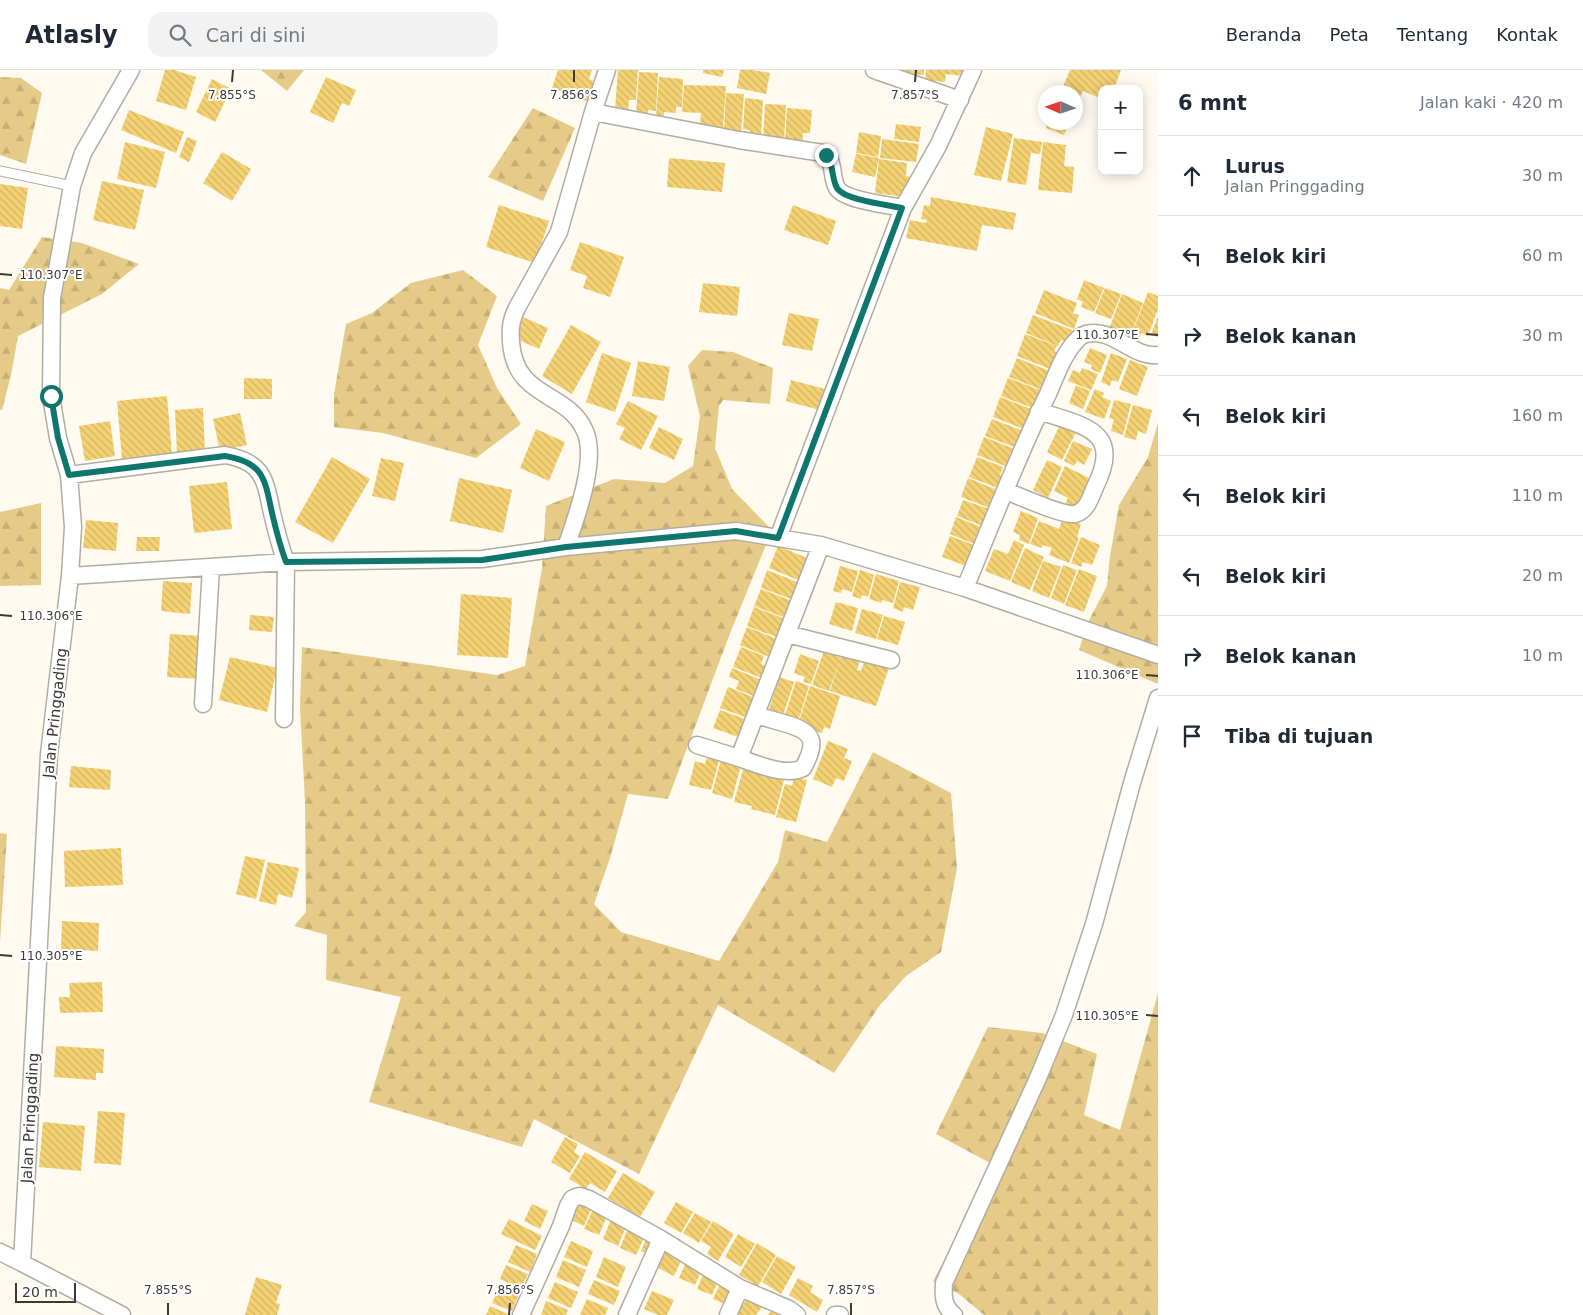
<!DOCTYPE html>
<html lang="id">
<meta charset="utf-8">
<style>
:root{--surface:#fff;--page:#f2f2f3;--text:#1f2937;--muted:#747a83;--line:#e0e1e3}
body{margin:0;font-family:"DejaVu Sans",sans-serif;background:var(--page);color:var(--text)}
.controls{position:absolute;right:15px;top:15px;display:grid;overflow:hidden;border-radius:10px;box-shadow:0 2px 12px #0003}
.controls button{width:45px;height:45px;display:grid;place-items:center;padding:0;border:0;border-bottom:1px solid var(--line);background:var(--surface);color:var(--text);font:25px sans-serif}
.compass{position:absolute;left:1038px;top:15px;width:45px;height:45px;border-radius:50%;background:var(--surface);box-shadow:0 2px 12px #0003;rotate:273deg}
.scale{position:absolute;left:15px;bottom:12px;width:61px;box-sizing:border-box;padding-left:5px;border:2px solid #3c3a36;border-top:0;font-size:14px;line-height:18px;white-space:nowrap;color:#3c3a36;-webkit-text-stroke:4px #fff;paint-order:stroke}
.stop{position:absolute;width:15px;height:15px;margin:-11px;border:4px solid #0f766e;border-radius:50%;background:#fff}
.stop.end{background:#0f766e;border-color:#fff;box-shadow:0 1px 5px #0008}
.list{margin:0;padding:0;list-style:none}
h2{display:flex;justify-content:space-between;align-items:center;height:65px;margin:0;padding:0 20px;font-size:21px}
h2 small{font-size:16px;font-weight:400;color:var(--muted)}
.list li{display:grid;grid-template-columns:32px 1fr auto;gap:15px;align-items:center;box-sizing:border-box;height:80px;padding:0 20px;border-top:1px solid var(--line)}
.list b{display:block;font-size:19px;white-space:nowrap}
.list p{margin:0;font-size:16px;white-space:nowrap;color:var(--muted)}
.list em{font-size:16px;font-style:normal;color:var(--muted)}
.icon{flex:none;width:28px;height:28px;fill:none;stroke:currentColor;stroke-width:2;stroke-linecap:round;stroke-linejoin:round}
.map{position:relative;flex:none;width:1158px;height:1245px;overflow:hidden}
header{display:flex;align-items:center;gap:30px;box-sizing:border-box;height:70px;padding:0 25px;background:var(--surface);border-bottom:1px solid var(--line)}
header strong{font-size:24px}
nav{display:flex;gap:28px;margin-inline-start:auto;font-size:18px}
.search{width:350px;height:45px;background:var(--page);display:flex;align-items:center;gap:12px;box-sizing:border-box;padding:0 18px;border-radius:15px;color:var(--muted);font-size:19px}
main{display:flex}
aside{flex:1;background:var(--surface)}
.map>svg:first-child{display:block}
.forest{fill:url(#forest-firs)}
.building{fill:url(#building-back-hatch)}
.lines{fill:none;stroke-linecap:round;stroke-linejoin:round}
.lane-casing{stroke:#b0ada3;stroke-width:11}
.street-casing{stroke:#b0ada3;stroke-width:19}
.lane{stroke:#fff;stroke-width:9}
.street{stroke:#fff;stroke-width:16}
.route{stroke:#0f766e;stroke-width:6}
.ticks{fill:none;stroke:#3c3a36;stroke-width:2}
.labels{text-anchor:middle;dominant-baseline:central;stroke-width:4;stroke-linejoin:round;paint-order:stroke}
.street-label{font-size:15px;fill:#3c3a36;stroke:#fff}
.ticks-label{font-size:12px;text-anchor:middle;fill:#3c3a36;stroke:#fff;stroke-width:4;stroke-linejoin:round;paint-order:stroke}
</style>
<header>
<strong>Atlasly</strong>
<div class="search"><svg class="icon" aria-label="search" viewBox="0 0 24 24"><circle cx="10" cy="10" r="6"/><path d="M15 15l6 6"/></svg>Cari di sini</div>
<nav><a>Beranda</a><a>Peta</a><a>Tentang</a><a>Kontak</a></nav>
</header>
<main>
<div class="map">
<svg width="1158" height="1245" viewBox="0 0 1158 1245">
<defs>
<pattern id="forest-firs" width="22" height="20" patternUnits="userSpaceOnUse" patternTransform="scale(1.25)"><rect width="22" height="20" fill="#e6cb88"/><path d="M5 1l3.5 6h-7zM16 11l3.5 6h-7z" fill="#c6af76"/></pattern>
<pattern id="building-back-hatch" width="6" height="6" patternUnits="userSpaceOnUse" patternTransform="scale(1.25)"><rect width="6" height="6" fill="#f4d173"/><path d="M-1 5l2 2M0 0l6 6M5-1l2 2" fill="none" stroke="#d2b464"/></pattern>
</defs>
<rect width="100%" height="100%" fill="#fefaf0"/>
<path class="forest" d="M261,0H304L287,21Z
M0,7L21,8L42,23L26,94L0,85Z
M533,38L575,58L543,131L488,107Z
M42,167L82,173L139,194L102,224L18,266L11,305L2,340H0V218L9,220Z
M463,200L497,226L478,275L497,318L521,354L476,388L383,363L334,357V324L346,254L372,243L411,213Z
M702,280L733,282L773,298L770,334L723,330L719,336L715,378L732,419L772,460L729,566L668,729L628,724L610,788L594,834L621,862L719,891L778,792L785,760L827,772L873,682L951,723L957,798L941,882L906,906L880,935L834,1003L718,935L639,1104L534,1049L522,1077L369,1032L401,927L326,910L327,865L294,856L306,842L305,732L300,637L302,577L497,605L525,596L542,498L546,436L614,409L665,413L693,396L700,346L688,296Z
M1158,353V614L1079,580L1087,554L1107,516L1110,486L1119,435L1148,387Z
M41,433V515L0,516V442Z
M0,763L7,764L0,872Z
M1158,923V1245H984L959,1224L933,1211L953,1174L990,1093L936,1064L988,957L1042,963L1097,984L1084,1045L1120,1060Z"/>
<path class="building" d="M165,0H174L196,7L186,40L156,31Z
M558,0H592L589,9L596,12L589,32L552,18Z
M618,0H638L636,30H629L628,40L615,39Z
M703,0H724L722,7L703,3Z
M740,0H753L770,3L766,24L737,18Z
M897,0H924V5L896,3Z
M926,0H966L965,6L946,4L945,12L925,10Z
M1070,0H1121L1114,19H1102V29L1083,21L1080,27L1076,25V22H1070L1062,19Z
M639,2L658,3L656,41L648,40V44L636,43Z
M326,7L356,20L349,36L342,33L333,53L310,42Z
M659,7L683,9L682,37H676V43L664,42V48L656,47Z
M212,9L231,19L215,52L196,42Z
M684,15L726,16L723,58L700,55L701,43L682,42Z
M726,23L744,24L741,64L730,63V59H724Z
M745,28L763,30L761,68L749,67L750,60L743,59Z
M765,34L786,35L784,71L763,70Z
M787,38L812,40L810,63H803L802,78L785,72Z
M129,40L184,62L176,83L121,60Z
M1048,52H1069L1064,65L1046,58Z
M896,54L921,57L919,72L894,69Z
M986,57L1013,64L1001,111L974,105Z
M859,62L881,66L878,87L856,83Z
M187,67L197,71L189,92L179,87Z
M1014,68L1042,72L1040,84L1031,83L1026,115L1007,112Z
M882,69L919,74L916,92L880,88Z
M125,72L165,82L156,118L117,109Z
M1043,72L1066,75L1064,96L1074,97L1072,123L1038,120Z
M222,82L251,99L232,131L203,113Z
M856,84L879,88L875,107L852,102Z
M669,88L725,93L722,122L667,117Z
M879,89L907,93L906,106L914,108L905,127L875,123Z
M102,111L144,120L135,160L93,150Z
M0,114L28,118L22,159L0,156Z
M931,127L1016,143L1013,160L982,155L977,181L906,168L910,150L926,153L927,150L921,149L924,135L930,136Z
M499,135L549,151L535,193L486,177Z
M793,135L836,151L828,175L784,160Z
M580,172L624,187L610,227L583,218L587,206L570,200Z
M1084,210L1104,218L1094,242L1081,237L1083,232L1077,229Z
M703,213L740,217L737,246L699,242Z
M1105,218L1121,224L1111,249L1095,243Z
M1044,220L1077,233L1073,243L1079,245L1074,259L1035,243Z
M1148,222L1158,226V239L1148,266L1141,263L1139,269L1131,266Z
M1122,224L1143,233L1130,267L1109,259Z
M789,243L819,249L812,281L782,275Z
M1033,245L1072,260L1067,272L1061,270L1058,276L1026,263Z
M1158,246V267L1151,265Z
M523,247L548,258L539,279L514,268Z
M571,255L601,272L572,324L542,306Z
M1025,264L1057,276L1054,281L1059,283L1053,300L1017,286Z
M1090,278L1107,285L1100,303L1091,299L1092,295L1084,292Z
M602,283L631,293L615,342L586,332Z
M1111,283L1127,289L1118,312L1112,310L1110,316L1101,312Z
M1017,288L1052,302L1045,321L1009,307Z
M1130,290L1148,297L1137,326L1119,319Z
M638,291L670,297L664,331L632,326Z
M1082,298L1098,304L1091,320L1068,311L1073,300L1080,303Z
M244,308L272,309V329H244Z
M1008,308L1040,320L1033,338L1001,326Z
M791,310L829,320L823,341L786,331Z
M1076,315L1090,321L1083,339L1069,333Z
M1095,319L1104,323L1102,327L1111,331L1104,349L1085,342Z
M167,326L172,385L122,389L117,331Z
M1000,327L1031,339L1024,359L993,347Z
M1114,330L1131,334L1123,365L1111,361L1114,349L1109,348Z
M628,331L658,346L641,380L619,369L625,358L616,354Z
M1133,335L1152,340L1146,364L1138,361L1136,370L1124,367Z
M203,338L205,383L177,384L175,340Z
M240,343L247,375L220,381L213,349Z
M992,349L1026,362L1020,379L985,366Z
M110,351L115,386L85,391L79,356Z
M1060,355L1076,362L1062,390L1047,382Z
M659,357L683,369L674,390L649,378Z
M536,359L565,372L549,411L520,398Z
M984,367L1020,381L1013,399L977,385Z
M1073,371L1092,379L1084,395L1077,391L1074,396L1064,391Z
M332,387L370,409L333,473L295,452Z
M977,387L1003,397L1000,405L1007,408L1003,420L969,407Z
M381,388L404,393L395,431L372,426Z
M1047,390L1062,397L1048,428L1033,420Z
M1065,396L1091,409L1076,440L1065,434L1068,428L1054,421Z
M459,408L512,420L503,463L450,451Z
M968,408L1002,422L995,440L961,427Z
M227,412L232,459L194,463L189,416Z
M963,430L989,439L983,456L957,446Z
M1021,441L1038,448L1029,474L1019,470L1020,465L1013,462Z
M956,447L981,457L974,474L950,464Z
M1063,447L1081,454L1077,467L1079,468L1069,493L1049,485L1052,478L1043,475L1042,478L1030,474L1039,451L1059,459Z
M86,450L118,453L116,481L83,478Z
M950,466L974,475L966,496L942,487Z
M137,467H160L159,481H136Z
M1081,467L1100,475L1092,495L1083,492L1081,497L1071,493Z
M1014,470L1024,475L1010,511L985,501L994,479L1008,484Z
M778,476L807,488L798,510L769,498Z
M1025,478L1044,487L1030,520L1011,512Z
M1043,491L1061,497L1049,528L1032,521Z
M1063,495L1077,500L1064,534L1051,528Z
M840,496L858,501L852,522L842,519L841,523L833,521Z
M1079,499L1097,506L1084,542L1065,535Z
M767,500L797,512L791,529L761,518Z
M860,500L874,505L868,527L862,525L861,529L852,526Z
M876,504L899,511L893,533L882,530V533L869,529Z
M163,511L192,513L190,544L161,541Z
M900,512L920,517L913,540L904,537L903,542L893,538Z
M761,519L792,531L786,548L754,536Z
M461,524L512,528L508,588L457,585Z
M836,532L858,538L852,561L829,554Z
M754,537L790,551L779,568L747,556Z
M862,539L883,545L876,569L855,563Z
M250,545L274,547L272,562L249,560Z
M884,546L905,552L898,575L877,569Z
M747,557L782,571L774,589L740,575Z
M170,564L202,566L199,609L167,607Z
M741,577L764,586L761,594L771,598L767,610L733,597Z
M824,581L841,588L842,585L860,591L857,600L861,601L866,587L890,595L876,636L830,621L840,590L829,621L812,615Z
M800,584L819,591L811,614L803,612L805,607L794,603Z
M230,587L277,598L267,642L219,630Z
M732,598L764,611L758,628L736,619L739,611L729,607Z
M779,607L794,612L781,651L767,646Z
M796,611L809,616L797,655L783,651Z
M810,616L840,626L830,659L824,657L822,663L798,655Z
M728,617L760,630L748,648L720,638Z
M720,640L745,649L738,667L713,658Z
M828,671L848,679L844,688L852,691L844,711L836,708L832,717L813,709Z
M708,684L720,687L711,720L689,715L695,691L705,694Z
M721,690L741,695L732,729L712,723Z
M71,696L111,700L110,720L69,717Z
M744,696L785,706L775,745L751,739L752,736L734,732Z
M794,707L807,710L796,752L776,747L785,714L792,716Z
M121,778L123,815L65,817L64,781Z
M245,786L265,790L256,829L236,824Z
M268,792L299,798L292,828L278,824L276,835L259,831Z
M62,851L99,853L98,881L61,879Z
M102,912L103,942L60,943L59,927H70L69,913Z
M56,976L104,979L103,1003H96V1010L54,1007Z
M98,1041L125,1043L121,1095L94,1093Z
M43,1052L85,1056L81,1101L39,1097Z
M565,1067L578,1074L574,1082L580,1086L570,1103L551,1092Z
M585,1082L617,1101L605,1122L590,1113L586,1119L569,1109Z
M623,1103L655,1122L640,1147L608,1128Z
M577,1131L592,1137L584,1156L569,1149Z
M676,1132L693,1142L681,1163L664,1153Z
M532,1134L548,1141L540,1159L524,1151Z
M595,1135L609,1141L599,1165L584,1159Z
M695,1143L711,1152L699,1173L683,1163Z
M612,1147L627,1154L618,1176L603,1169Z
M509,1149L542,1166L535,1180L501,1164Z
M713,1151L734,1164L718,1191L707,1184L711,1177L701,1171Z
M629,1156L646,1164L636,1185L620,1178Z
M738,1164L755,1174L741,1197L725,1187Z
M646,1169L656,1174L651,1185L641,1181Z
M571,1171L593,1181L587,1197L564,1187Z
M757,1173L776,1185L758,1216L739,1205Z
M516,1175L537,1184L530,1202L508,1192Z
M666,1179L683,1187L674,1206L658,1198Z
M777,1186L796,1197L781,1224L762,1212Z
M604,1187L626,1197L618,1217L596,1207Z
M563,1190L586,1200L579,1217L556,1207Z
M687,1190L703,1197L695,1215L679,1208Z
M506,1195L528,1204L521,1219L500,1209Z
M704,1203L719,1209L712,1225L697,1219Z
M256,1207L282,1215L276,1233L280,1234L277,1245H245Z
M798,1208L813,1216L810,1222L823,1230L817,1242L789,1225Z
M594,1210L620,1221L614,1235L588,1224Z
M555,1212L578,1222L571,1238L548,1228Z
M721,1212L737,1220L730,1236L713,1229Z
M500,1216L519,1224L512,1241L492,1233Z
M652,1221L674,1230L667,1245H658L644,1239Z
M750,1226L762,1237L756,1245H734Z
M587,1229L608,1238L605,1245H580Z
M546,1231L568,1240L566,1245H541Z
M490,1236L510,1245H486Z
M775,1236L785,1245H768Z"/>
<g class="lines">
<g class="lane-casing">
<path id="lane" d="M0,101L72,116"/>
</g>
<g class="street-casing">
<path id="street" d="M607,0L593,42L739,70L823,83C836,91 830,106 837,118C844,130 888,135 903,138L778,468
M874,0L960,30
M903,138L938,76L973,0
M69,405L225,385C264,392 265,410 272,443C276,460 280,476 286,492L284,649
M1006,421C1019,426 1063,446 1075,444C1087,441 1091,427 1095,417C1124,360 1083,356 1039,341
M566,477C576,448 599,387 584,359C565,320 515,329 511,272C510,258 511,248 518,236L559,162L593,42
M70,506L286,492L482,489L566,477L736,461L821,475L965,518L1158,585
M965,518C992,453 1017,387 1048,324C1056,306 1063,284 1077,270C1079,267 1083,265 1086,264C1113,257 1132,288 1158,285
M787,564L891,590
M203,634L211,497
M756,645C766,648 777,651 787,654C815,662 817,673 803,698C786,707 757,694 739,688L821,475
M697,675L739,688
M0,1182L22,1193
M122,1245L22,1193L49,684L70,506L73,457L69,405L58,368L51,326L52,228L72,116L83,83L131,0
M521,1245L561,1156L568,1136L572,1129L576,1127L580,1126L589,1129L661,1169L740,1218L789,1239L797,1245
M627,1245L661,1169
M728,1245L740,1218
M835,1245H840
M954,1245C943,1236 943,1226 944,1213L1038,1008L1064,945L1094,854L1132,713L1158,628"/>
</g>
<use href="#lane" class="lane"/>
<use href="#street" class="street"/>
</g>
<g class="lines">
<path class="route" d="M51,326L58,368L69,405L225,386C264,392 265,410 272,443C276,460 280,476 286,492L482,490L566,477L736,461L778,468L902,138C888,135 844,130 837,118C831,107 834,94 826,85"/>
</g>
<path class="ticks" d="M232,12L233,0M574,12V0M915,12L916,0M0,204L12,205M1146,264L1158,265M0,545L12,546M1146,605L1158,606M0,885L12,886M1146,945L1158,946M168,1245V1233M509,1245L510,1233M851,1245V1233"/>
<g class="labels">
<g class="street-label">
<text transform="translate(55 643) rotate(-84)">Jalan Pringgading</text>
<text transform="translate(30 1048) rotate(-87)">Jalan Pringgading</text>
</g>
</g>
<g class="ticks-label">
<text x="232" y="29">7.855°S</text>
<text x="574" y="29">7.856°S</text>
<text x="915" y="29">7.857°S</text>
<text x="51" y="209">110.307°E</text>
<text x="1107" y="269">110.307°E</text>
<text x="51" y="550">110.306°E</text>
<text x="1107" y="609">110.306°E</text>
<text x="51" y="890">110.305°E</text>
<text x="1107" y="950">110.305°E</text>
<text x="168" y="1224">7.855°S</text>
<text x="510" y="1224">7.856°S</text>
<text x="851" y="1224">7.857°S</text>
</g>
</svg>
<div class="controls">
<button>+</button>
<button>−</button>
</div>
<svg class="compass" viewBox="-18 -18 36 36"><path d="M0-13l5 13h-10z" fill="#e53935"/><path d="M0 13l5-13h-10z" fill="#747a83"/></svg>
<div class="scale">20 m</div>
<div class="stop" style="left:51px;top:326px"></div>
<div class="stop end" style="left:826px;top:85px"></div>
</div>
<aside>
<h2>6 mnt<small>Jalan kaki · 420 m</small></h2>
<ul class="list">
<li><svg class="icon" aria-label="ahead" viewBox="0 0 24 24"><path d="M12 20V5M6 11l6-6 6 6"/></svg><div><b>Lurus</b><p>Jalan Pringgading</p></div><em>30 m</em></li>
<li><svg class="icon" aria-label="left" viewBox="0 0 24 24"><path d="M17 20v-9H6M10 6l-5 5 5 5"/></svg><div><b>Belok kiri</b></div><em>60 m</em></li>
<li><svg class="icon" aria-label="right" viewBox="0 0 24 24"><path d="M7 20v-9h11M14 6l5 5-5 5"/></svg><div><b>Belok kanan</b></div><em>30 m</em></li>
<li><svg class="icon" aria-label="left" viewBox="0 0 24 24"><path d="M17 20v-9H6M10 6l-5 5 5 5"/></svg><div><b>Belok kiri</b></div><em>160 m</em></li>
<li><svg class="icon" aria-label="left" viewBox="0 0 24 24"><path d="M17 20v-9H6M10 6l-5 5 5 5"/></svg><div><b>Belok kiri</b></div><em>110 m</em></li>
<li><svg class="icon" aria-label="left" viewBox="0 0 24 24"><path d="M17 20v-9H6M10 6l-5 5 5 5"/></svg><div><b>Belok kiri</b></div><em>20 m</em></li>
<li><svg class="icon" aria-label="right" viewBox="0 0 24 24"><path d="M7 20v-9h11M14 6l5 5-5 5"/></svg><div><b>Belok kanan</b></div><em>10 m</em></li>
<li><svg class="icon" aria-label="arrive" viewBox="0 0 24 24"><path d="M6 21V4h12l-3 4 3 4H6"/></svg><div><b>Tiba di tujuan</b></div></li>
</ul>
</aside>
</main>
